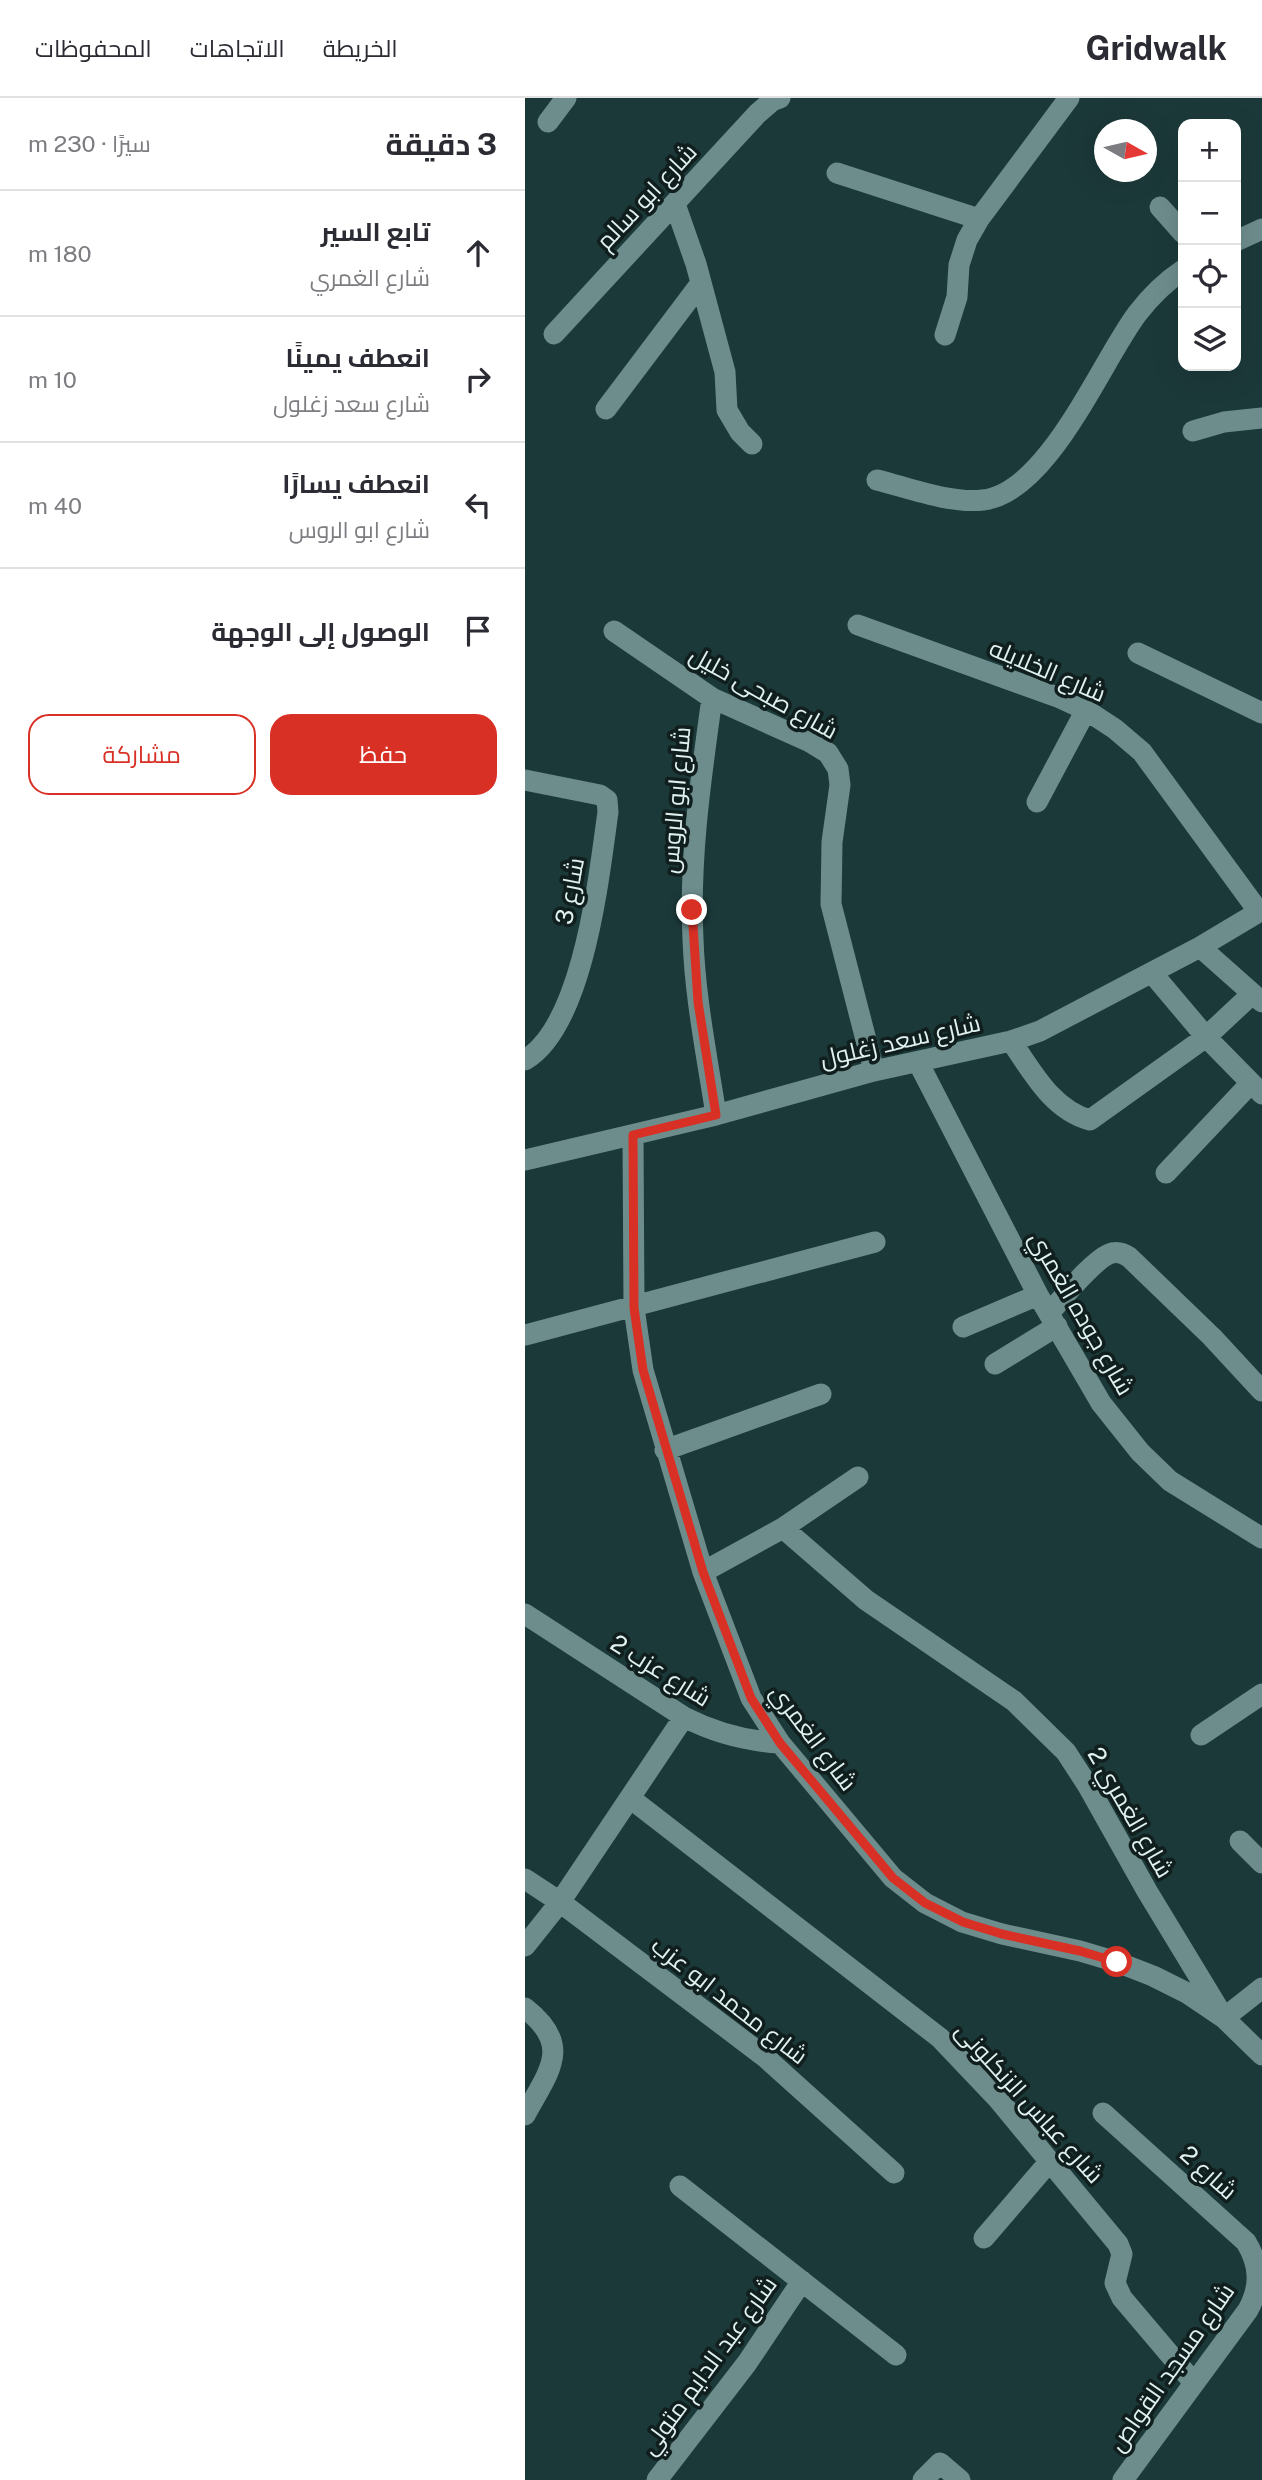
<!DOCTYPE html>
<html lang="ar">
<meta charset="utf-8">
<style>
:root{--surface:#fff;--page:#f7f7f7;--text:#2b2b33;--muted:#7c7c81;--line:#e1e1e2;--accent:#d93025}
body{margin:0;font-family:"Public Sans",Cairo,sans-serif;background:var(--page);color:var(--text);direction:rtl}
.controls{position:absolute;right:21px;top:21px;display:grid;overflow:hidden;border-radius:14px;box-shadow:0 7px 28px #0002}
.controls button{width:63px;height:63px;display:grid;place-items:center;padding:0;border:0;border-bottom:2px solid var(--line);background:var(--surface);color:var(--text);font:35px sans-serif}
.compass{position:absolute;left:569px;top:21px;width:63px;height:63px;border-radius:50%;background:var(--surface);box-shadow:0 7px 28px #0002;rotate:98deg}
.stop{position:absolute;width:21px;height:21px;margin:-16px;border:5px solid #d93025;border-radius:50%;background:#fff}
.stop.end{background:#d93025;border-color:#fff;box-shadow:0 2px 7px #0008}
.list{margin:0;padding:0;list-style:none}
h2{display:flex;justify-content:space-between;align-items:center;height:91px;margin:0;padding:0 28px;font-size:30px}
h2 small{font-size:23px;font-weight:400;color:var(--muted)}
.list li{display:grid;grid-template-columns:46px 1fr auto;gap:21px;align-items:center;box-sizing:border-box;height:126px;padding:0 28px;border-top:2px solid var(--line)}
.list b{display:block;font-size:26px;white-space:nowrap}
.list p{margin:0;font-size:23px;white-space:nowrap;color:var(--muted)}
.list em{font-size:23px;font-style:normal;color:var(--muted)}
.actions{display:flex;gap:14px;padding:21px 28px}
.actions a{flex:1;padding:16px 0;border:2px solid var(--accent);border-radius:21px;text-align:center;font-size:24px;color:var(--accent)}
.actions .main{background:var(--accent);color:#fff}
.icon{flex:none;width:38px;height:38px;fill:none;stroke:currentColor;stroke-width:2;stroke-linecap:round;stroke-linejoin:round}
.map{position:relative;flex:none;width:737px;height:2382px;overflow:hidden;direction:ltr}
header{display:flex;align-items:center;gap:42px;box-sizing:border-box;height:98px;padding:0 35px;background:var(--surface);border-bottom:2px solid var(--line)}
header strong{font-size:33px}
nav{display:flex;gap:38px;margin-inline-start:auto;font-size:24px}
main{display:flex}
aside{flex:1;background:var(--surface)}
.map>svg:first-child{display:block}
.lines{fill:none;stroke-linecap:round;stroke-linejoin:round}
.minor{stroke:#6d8d8c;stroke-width:21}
.route{stroke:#d93025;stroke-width:9}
.labels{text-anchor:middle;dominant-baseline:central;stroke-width:7;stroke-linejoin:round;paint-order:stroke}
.street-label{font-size:24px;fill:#e0f1f1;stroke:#111e1e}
</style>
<header>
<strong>Gridwalk</strong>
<nav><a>الخريطة</a><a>الاتجاهات</a><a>المحفوظات</a></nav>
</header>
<main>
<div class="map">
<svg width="737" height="2382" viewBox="0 0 737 2382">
<rect width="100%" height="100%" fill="#1c3939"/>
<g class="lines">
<path class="minor" d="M23,24L41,0
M312,75L454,121
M150,106L171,166L200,274L202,312L215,334L227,346
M635,109L658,135
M711,143L737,131
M29,236L232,16L247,3L255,0
M420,237L432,199L434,167L442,142L454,121L544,0
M81,311L176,185
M668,333L699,324L737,320
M352,382C384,390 426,406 458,402C523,395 576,264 612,216C625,199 640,184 658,172
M333,527L535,600L561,612L590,631L617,654L734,814
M89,533L187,600L285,644L303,655L313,671L315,687L307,744L306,806L349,973
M613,555L737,615
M187,600C176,680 164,760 168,841C170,900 182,958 191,1017
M0,682L75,697L82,702L83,714C74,777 59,927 0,962
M512,704L561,612
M675,849L737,904
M627,875L681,939L737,996
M486,943C507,973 527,1012 565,1022L681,939L727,896
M393,964L513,1197L576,1305L615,1354L645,1383L737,1440
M108,1037L109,1210L118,1272L178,1474L226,1600L255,1645L368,1780L400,1805L437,1824L477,1836L555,1853L592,1864L628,1878L662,1895L699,1920L737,1890
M0,1062L191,1017L349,973L486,943L515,933L675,849L737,812
M641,1075L725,986
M524,1215C538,1200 566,1164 584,1156C591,1153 598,1155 604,1159L687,1239L737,1293
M438,1229L513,1197
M0,1237L350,1144
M470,1266L532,1228
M140,1352L296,1296
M258,1430L341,1502L489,1603L541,1654L563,1688L622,1793L699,1920L737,1957
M178,1474L258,1430L333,1379
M0,1516L159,1619C190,1635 220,1643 255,1645
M676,1637L737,1596
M105,1700L415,1940L473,2001L593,2146L597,2156L590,2185L597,2200L669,2285
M715,1743L737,1765
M0,1781L35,1804L240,1959L369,2075
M0,1848L35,1804L159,1619
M0,1910C49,1948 23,1974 0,2017
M578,2015L721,2144C735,2167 736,2188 723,2212L598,2382
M155,2088L371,2257
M459,2140L525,2063
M132,2382L222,2265L277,2183
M398,2382L415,2365L435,2382"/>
</g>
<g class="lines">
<path class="route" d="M167,812L173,904L191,1017L108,1037L109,1210L118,1272L178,1474L226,1600L255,1645L368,1780L400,1805L438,1824L477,1836L555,1853L592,1864"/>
</g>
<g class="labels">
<g class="street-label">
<text transform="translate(121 98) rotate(-47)">شارع ابو سالم</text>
<text transform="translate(523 572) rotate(23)">شارع الخلايله</text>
<text transform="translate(239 594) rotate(29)">شارع صبحى خليل</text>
<text transform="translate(150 702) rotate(-85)">شارع ابو الروس</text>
<text transform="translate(44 793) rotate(-79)">شارع 3</text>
<text transform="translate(375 942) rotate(-13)">شارع سعد زغلول</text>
<text transform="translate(557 1215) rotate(60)">شارع جوده الغمري</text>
<text transform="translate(136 1572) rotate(32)">شارع عزب 2</text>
<text transform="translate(289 1639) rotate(53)">شارع الغمري</text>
<text transform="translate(606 1714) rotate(60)">شارع الغمري 2</text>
<text transform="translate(205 1902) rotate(38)">شارع محمد ابو عزب</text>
<text transform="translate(505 2004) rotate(48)">شارع عباس الزنكلونى</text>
<text transform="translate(684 2074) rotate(42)">شارع 2</text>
<text transform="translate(183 2267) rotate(-54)">شارع عبد الدايم متولي</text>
<text transform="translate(646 2269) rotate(-55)">شارع مسجد القواص</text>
</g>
</g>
</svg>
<div class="controls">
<button>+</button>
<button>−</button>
<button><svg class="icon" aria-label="locate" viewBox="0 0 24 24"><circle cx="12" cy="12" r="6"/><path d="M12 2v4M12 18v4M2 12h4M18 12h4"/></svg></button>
<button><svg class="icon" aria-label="layers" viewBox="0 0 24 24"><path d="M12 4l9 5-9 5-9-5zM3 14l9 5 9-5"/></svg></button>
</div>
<svg class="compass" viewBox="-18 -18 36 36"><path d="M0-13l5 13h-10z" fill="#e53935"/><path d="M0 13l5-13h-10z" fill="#7c7c81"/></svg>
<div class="stop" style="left:592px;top:1864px"></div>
<div class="stop end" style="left:167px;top:812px"></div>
</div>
<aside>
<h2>3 دقيقة<small>سيرًا · 230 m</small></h2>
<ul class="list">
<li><svg class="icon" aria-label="ahead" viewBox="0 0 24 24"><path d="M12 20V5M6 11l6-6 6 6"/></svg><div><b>تابع السير</b><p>شارع الغمري</p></div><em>180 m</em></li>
<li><svg class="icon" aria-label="right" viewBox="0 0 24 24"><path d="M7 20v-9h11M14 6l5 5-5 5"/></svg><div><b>انعطف يمينًا</b><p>شارع سعد زغلول</p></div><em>10 m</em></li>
<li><svg class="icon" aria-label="left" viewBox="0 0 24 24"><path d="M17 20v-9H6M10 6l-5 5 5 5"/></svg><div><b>انعطف يسارًا</b><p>شارع ابو الروس</p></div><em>40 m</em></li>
<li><svg class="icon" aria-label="arrive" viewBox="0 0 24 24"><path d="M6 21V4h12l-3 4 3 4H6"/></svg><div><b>الوصول إلى الوجهة</b></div></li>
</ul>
<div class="actions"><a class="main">حفظ</a><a>مشاركة</a></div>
</aside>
</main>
